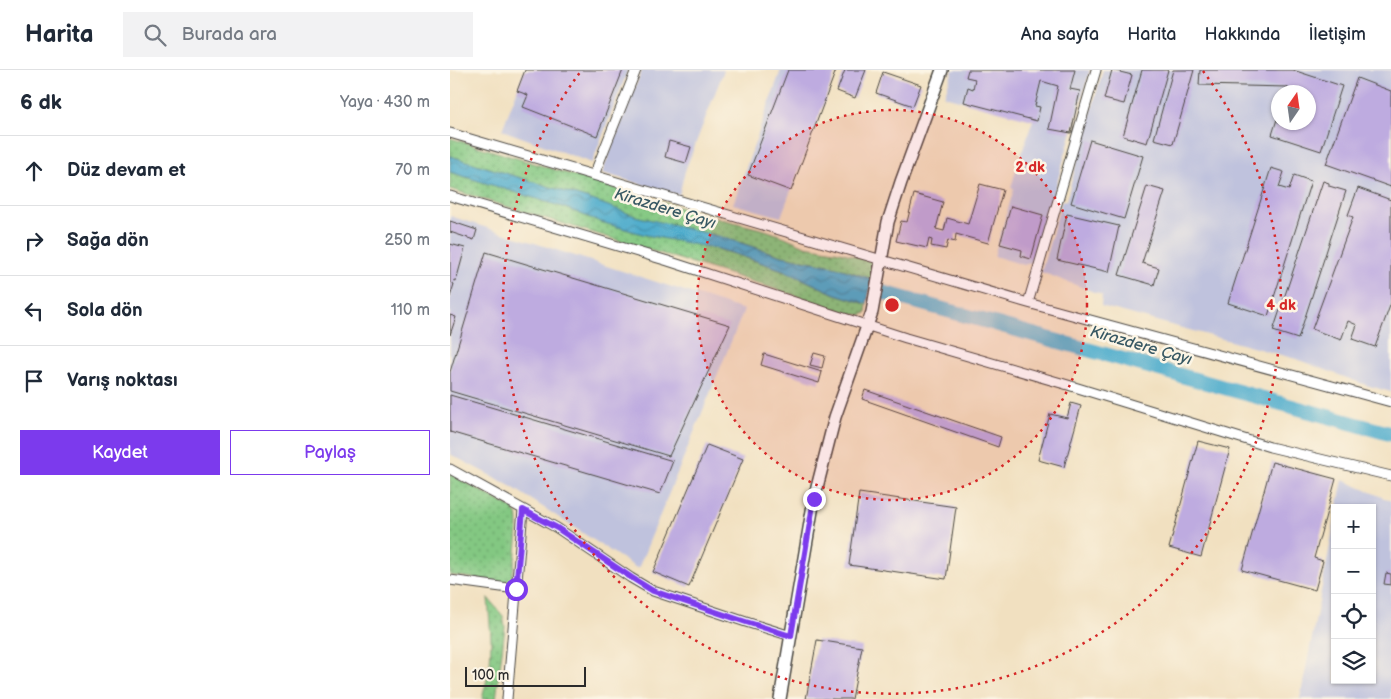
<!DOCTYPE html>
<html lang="tr">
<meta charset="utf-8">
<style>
:root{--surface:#fff;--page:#f2f2f3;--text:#1f2937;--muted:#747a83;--line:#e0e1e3;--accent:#7c3aed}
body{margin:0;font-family:"Balsamiq Sans",sans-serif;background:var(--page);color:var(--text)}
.controls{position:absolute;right:15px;bottom:15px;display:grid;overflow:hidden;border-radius:0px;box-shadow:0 1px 4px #0004}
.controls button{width:45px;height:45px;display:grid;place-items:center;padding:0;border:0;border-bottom:1px solid var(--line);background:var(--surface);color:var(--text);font:25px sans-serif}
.compass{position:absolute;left:821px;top:15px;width:45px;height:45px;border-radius:50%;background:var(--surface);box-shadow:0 1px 4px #0004;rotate:13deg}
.scale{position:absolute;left:15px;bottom:12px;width:121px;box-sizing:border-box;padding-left:5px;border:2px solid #2b2b2b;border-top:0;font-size:14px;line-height:18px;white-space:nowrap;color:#2b2b2b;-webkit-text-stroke:4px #fcf5e5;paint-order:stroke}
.stop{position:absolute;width:15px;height:15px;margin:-11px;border:4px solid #7c3aed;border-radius:50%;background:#fff}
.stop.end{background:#7c3aed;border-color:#fff;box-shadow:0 1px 5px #0008}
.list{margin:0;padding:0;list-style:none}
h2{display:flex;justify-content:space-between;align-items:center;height:65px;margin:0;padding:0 20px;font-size:21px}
h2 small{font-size:16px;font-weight:400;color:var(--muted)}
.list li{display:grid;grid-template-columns:32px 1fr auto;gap:15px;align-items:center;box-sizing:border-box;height:70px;padding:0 20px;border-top:1px solid var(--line)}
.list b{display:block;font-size:19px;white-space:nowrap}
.list em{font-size:16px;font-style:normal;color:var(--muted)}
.actions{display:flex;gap:10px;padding:15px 20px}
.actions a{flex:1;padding:11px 0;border:1px solid var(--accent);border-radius:0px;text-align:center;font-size:18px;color:var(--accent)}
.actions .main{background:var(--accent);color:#fff}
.icon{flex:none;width:28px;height:28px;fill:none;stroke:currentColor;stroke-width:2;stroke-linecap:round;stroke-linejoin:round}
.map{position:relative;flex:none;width:941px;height:629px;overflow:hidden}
header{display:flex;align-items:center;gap:30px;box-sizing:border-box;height:70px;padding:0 25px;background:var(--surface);border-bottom:1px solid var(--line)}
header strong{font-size:24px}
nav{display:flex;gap:28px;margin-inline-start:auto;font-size:18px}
.search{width:350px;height:45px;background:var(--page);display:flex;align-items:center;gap:12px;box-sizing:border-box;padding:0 18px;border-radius:0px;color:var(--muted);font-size:19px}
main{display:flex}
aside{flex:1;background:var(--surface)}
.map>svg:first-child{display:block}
.industrial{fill:#bfc2dd;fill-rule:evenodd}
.grass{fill:url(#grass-dots);stroke:#577a56}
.water{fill:url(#water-waves);stroke:#3c6c7c}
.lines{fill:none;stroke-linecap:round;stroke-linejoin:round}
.river{stroke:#4eaccc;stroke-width:15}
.building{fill:#beabe0}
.minor-casing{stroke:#494641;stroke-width:11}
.tertiary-casing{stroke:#494641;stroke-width:14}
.minor{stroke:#fff;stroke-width:9}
.tertiary{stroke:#fff;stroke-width:11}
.route{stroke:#7c3aed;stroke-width:6}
.ring{fill:none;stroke:#d62828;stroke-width:2.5;stroke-dasharray:2.5 5}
.labels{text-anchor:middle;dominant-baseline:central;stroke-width:5;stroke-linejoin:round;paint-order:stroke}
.water-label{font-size:16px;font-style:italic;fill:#375863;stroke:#fcf5e5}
.centre{fill:#d62828;stroke:#fcf5e5;stroke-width:2.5}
.ring-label{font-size:15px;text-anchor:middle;font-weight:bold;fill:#d62828;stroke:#fcf5e5;stroke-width:5;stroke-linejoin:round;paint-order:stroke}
</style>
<header>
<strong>Harita</strong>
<div class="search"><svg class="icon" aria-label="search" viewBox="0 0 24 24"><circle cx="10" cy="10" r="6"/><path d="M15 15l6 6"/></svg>Burada ara</div>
<nav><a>Ana sayfa</a><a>Harita</a><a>Hakkında</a><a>İletişim</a></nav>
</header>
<main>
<aside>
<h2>6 dk<small>Yaya · 430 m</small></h2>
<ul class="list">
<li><svg class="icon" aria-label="ahead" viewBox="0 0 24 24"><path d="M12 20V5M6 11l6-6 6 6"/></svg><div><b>Düz devam et</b></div><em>70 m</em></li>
<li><svg class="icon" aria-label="right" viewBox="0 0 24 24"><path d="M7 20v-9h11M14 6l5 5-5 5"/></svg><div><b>Sağa dön</b></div><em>250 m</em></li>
<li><svg class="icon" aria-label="left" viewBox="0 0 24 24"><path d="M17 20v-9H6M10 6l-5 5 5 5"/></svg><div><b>Sola dön</b></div><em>110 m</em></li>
<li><svg class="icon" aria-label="arrive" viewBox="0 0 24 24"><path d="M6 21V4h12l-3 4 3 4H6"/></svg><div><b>Varış noktası</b></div></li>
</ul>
<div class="actions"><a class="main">Kaydet</a><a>Paylaş</a></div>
</aside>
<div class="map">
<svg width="941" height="629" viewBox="0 0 941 629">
<defs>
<pattern id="grass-dots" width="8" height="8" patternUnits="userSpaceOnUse" patternTransform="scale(1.25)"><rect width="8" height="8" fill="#83c882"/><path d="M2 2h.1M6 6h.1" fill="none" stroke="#6ba36b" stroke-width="1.8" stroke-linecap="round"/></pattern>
<pattern id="water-waves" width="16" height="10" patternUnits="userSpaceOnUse" patternTransform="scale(1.25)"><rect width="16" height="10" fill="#4eaccc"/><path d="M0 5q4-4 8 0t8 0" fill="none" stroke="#418ca6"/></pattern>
</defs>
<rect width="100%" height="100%" fill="#fcf5e5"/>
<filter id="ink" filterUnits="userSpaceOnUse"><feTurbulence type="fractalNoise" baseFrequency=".02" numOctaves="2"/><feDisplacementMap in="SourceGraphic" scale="10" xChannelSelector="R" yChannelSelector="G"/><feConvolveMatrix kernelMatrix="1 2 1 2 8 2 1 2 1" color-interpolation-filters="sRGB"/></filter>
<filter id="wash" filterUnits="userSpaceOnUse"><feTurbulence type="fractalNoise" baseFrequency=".0096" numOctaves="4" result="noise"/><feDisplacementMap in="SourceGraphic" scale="20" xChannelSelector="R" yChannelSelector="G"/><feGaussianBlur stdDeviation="1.12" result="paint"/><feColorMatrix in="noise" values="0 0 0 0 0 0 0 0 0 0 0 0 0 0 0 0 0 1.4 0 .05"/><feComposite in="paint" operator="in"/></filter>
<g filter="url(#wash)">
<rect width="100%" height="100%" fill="#f1e0c0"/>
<path class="industrial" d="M75,0H178L142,93L52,60Z
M192,0H274L235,101L229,125L152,103Z
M331,0H386L331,147L283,134Z
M503,0H640L584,191L574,195L544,186L564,119L561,118L567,97L583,50L494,26Z
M653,0H941V322L916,315L846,289L651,236L652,225L591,202L612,130L616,131ZM828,22H858V52H828Z
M0,146L294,240L188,499L62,417L0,384Z
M893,410L941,431V629H850L885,450V610H922V438H887Z"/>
<path class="grass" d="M0,68L247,143L315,160L335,167L355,176L390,182L425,192L422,209L383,196L332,186L272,167L185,146L142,130L0,86Z
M0,102L113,137L151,152L196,165L268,179L288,185L333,200L385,224L417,234L416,243L412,245L401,244L285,206L0,119Z
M0,404L62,438C63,439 66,443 67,444C70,453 65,502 60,510L54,512L0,505Z
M38,528L53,546L55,557L46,629H32L40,597L41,569Z"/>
<path class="water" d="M0,86L142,130L185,146L272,167L332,186L383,196L422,209L417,234L385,224L333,200L288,185L268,179L196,165L151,152L113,137L0,102Z"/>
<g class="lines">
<path class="river" d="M431,222L941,364"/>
</g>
<g id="blocks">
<path class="building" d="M75,0H173L147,66L73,37L78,25L67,21Z
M338,0H386L341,121L298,105Z
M395,0H416L405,28L387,21Z
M518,0H625L620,19L630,21L621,63L599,59L608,16L591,11L585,36L590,37L587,51L514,32L518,17L523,19L525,9L516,7Z
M662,0L682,5L674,34L654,29Z
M692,0H718L697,73L673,66Z
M723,0H744L723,74L704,69Z
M750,0H843L892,16L871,81L822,65L828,46V52H858V22H836L838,17L749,15Z
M433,2L471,15L463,36L426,23Z
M907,8L941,21V117L876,94Z
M640,70L693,86L674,149L621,133Z
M219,71L241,77L236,93L215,87Z
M821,98L834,102L829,117L839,120L844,105L861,111L818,246L778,233Z
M873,111L879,113V116L896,121L848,269L823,261Z
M530,114L553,120L538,173L506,164L505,172L498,170L496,179L481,176L482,170L479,169L477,178L446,171L451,151L457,152L464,124L493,132L486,159L494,161L497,148L518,154Z
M697,116L715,121L692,193L709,198L704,215L669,205Z
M908,118L941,130V233L925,277L902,269L907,255L898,251L891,270L862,259L903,147L898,145Z
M561,136L593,145L581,189L571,186L572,180L550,174Z
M617,144L669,156L659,202L607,190Z
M0,151L27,160L24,170L0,162Z
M0,174L15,178L6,211L4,210L3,214H4L0,227Z
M36,182L280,255L219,386L0,321V302Z
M0,245L6,247L0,265Z
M364,283L375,286L372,298L360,295Z
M314,284L372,302L369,313L311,295Z
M415,320L551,367L548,377L412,329Z
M0,325L223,391L210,424L0,362Z
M621,333L631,336L614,397L588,390L600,344L617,348Z
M748,371L780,379L751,487L719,478Z
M257,375L293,389L239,517L203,502Z
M822,392L886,409L864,488L873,491L865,520L792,500Z
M409,423L506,437L496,509L399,495Z
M936,503L941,504V515L934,514Z
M367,570L412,577L402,629H356Z"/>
</g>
</g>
<g filter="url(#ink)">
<use href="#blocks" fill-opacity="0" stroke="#494641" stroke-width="1"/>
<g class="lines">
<g class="minor-casing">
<path id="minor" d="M0,63L578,233L941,332
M144,105L186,0
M0,126L218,191L456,268L618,315L820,377L941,406
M578,233L646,0
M0,399L107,458L181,508L203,521L296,552L341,566
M0,510L66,519
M57,629L73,440"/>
</g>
<g class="tertiary-casing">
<path id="tertiary" d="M330,629L364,429L385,347L422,242L438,152L451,112L492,0"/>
</g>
<use href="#minor" class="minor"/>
<use href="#tertiary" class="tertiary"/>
</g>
</g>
<g class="lines" filter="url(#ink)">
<path class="route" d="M66,519L73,440L107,458L182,508L203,521L296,552L341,566L364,429"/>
</g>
<circle cx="442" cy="235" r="195" fill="#d62828" fill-opacity=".12"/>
<g class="ring">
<circle cx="442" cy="235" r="195"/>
<path d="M753 1A389 389 0 1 1 131 1"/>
</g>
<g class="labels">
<g class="water-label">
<text transform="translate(215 139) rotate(17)">Kirazdere Çayı</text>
<text transform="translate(691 276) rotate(16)">Kirazdere Çayı</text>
</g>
</g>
<circle cx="442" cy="235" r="8" class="centre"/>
<g class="ring-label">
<text x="580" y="102">2 dk</text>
<text x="831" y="240">4 dk</text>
</g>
</svg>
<div class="controls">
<button>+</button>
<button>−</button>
<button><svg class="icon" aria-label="locate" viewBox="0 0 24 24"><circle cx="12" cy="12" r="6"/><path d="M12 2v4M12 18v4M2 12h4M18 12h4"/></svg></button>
<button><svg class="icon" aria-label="layers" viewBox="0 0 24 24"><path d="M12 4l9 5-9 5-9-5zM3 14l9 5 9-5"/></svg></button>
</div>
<svg class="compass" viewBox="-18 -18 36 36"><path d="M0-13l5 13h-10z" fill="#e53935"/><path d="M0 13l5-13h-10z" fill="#747a83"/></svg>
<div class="scale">100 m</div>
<div class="stop" style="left:66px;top:519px"></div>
<div class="stop end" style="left:364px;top:429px"></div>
</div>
</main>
